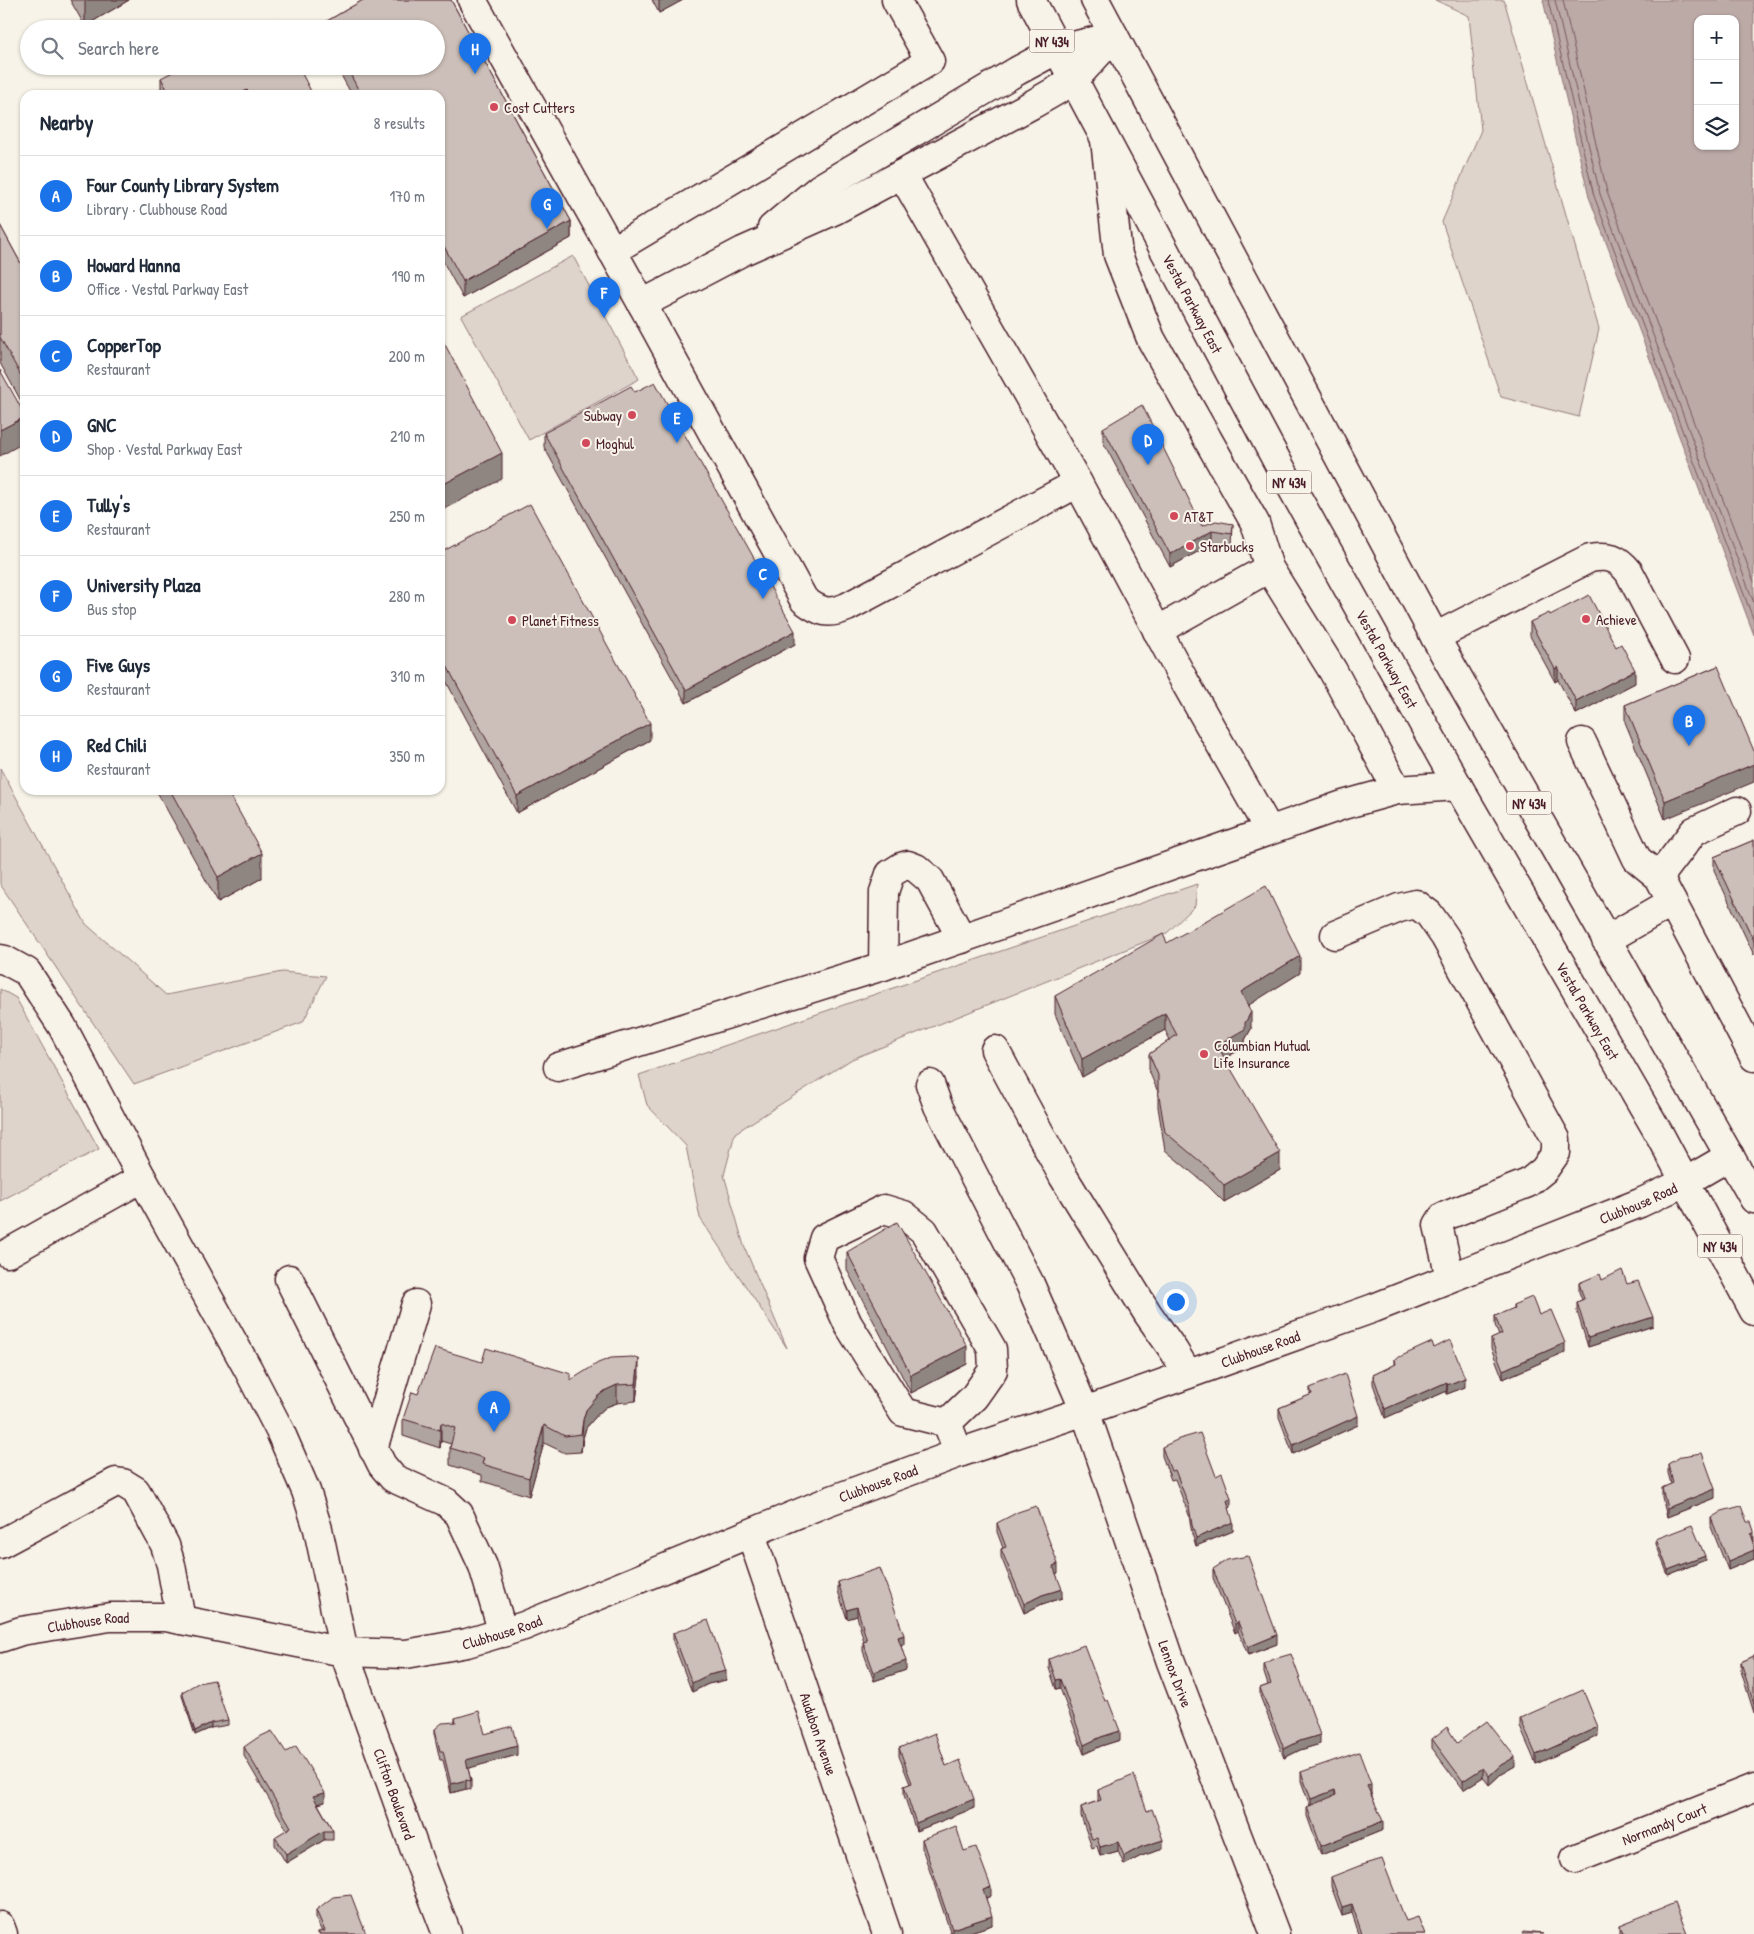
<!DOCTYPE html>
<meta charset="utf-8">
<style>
:root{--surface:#fff;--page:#f6f6f7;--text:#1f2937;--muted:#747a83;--line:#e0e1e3;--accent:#1a73e8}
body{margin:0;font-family:"Patrick Hand",sans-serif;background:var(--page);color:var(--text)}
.controls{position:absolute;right:15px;top:15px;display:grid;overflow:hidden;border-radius:10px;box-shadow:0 1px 4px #0004}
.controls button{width:45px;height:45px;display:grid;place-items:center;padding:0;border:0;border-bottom:1px solid var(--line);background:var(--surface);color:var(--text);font:25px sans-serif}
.you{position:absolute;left:1175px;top:1301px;width:18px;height:18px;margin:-12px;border:4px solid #fff;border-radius:50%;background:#1a73e8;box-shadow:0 0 0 8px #1a73e833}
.badge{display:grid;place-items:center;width:32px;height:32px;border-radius:50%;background:var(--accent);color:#fff;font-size:16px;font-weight:700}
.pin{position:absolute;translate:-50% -41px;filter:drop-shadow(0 1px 2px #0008)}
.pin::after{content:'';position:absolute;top:26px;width:18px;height:15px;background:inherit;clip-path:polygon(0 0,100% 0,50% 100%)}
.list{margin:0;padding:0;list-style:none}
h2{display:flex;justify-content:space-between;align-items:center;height:65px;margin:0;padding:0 20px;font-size:21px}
h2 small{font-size:16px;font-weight:400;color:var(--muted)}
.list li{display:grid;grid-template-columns:32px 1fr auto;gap:15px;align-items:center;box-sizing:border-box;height:80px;padding:0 20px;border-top:1px solid var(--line)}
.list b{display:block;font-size:19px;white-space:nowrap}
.list p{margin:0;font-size:16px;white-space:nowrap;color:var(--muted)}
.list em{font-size:16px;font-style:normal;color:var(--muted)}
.icon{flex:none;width:28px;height:28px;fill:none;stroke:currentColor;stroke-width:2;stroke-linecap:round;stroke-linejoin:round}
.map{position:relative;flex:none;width:1754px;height:1934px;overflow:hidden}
.search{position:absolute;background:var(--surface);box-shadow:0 1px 4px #0004;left:20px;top:20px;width:425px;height:55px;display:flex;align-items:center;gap:12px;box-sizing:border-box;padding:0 18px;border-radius:28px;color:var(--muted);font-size:19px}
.panel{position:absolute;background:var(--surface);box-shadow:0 1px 4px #0004;left:20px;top:90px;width:425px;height:705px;border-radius:15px}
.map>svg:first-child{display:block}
.green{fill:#ded4cc;stroke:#947a7c}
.water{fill:#bcaaa7;stroke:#8e7275;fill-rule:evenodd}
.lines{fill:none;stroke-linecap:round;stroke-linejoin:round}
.shore{stroke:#78575d;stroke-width:1}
.minor-casing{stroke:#4a1f2b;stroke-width:31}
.major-casing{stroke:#4a1f2b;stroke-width:31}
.minor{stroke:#f7f3e8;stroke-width:28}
.major{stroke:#f7f3e8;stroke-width:28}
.wall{fill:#afa49f;stroke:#4a1f2b}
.shaded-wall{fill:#8f8682;stroke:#4a1f2b}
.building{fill:#ccbfb9;stroke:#4a1f2b}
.poi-dot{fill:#d1495b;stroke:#f7f3e8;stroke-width:2}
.labels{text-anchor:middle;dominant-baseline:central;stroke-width:4;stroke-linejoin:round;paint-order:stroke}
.shield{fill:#f7f3e8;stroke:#7e5f64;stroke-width:1}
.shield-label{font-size:14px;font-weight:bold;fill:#4a1f2b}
.poi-label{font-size:15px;fill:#4a1f2b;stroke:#f7f3e8;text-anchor:start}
.street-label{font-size:15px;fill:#4a1f2b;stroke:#f7f3e8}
</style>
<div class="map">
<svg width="1754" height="1934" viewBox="0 0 1754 1934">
<rect width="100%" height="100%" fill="#f7f3e8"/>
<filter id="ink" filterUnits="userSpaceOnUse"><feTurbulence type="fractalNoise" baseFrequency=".02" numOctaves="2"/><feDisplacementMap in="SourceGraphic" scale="10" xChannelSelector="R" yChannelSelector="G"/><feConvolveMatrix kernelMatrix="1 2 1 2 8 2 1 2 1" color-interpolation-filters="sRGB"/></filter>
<g filter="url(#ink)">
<path class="green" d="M1435,0H1504L1599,329L1579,417L1501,397L1442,222L1481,130L1469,16Z
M573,256L639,379L529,440L461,316Z
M0,768L86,924L166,995L282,972L326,976L303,1022L134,1084L0,884Z
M1197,884L1195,906L1167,933L852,1059L735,1133L724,1175L744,1246L787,1348L700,1218L686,1146L647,1105L639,1075Z
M0,989L16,998L99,1149L0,1201Z"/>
<path class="water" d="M1543,0H1754V635L1589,197ZM1698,19H1735V146H1698Z"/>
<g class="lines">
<path class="shore" d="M1548,0L1594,196L1754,621
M1555,0L1600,194L1754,603
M1563,0L1607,192L1754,582"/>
<g class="minor-casing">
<g id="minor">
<path d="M472,0L642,304L804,600C820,612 828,615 847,607L1078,483"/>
<path d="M1105,140L1118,255L1151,339L1255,523L1269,568L1333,671L1397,790"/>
<path d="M902,174L1078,483L1185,682L1269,830"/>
<path d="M772,228L820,188L1017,71L1056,50L1114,36"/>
<path d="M612,251L930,61L896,0"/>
<path d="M642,304L743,251L835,210L1033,104L1073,81L1114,36"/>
<path d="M1157,631L1269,568"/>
<path d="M1435,637L1590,558C1609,555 1617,557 1629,572L1675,659"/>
<path d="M1582,742L1637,859L1659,877L1672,902"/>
<path d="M1659,877L1694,831L1737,811"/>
<path d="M1335,935L1399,908L1416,904L1429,914L1445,937L1556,1139V1153L1544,1170L1528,1183L1443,1217L1438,1225L1450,1277"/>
<path d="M1606,940L1672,902L1754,1057"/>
<path id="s1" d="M0,959L5,960L27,972L62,1026L142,1178L248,1369L280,1431L306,1491L318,1529L344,1652L420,1864L447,1934"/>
<path d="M883,966L884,892L890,874L901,867L908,865L916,868L930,880L962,939"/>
<path d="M995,1050L1063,1176L1148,1314L1174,1351L1188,1374"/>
<path d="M558,1067L883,966L1343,805L1397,790L1458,786"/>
<path id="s2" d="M930,1084L938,1106L1030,1284L1085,1411L1171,1662L1275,1934"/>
<path d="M8,1253L142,1178"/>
<path d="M289,1279L382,1465L393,1478L446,1502L459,1514L483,1566L503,1633"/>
<path d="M947,1423L974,1397L993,1370L992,1349L924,1231L904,1215L884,1209L824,1238L818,1258L848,1324L903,1412L947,1423L959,1453"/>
<path d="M373,1449L416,1304"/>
<path id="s3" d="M751,1534L887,1934"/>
<path d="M0,1544L116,1482L123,1483L136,1491L165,1545L171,1565L181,1620"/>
<path id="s4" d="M0,1638L21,1631L110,1617H166L344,1652L406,1654L467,1643L524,1626L829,1501L959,1453L1085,1411L1374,1308L1640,1203L1685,1182L1730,1156"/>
<path id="s5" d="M1575,1859L1754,1788"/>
<path d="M0,1926L3,1934"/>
</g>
</g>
<g class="major-casing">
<g id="major">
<path id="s6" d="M1031,0L1277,461L1458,786L1661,1137L1754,1311"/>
<path d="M1095,0L1435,637L1754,1199"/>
</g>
</g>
<use href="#minor" class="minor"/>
<use href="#major" class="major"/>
</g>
<path class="wall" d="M70,0H129L85,26Z
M363,0H451L571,221V238L463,298L440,256V95H352L336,66H436V29H322V24Z
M652,0H683L659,13Z
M161,78L313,95H161Z
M0,225L25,271V408L0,363Z
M1103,428L1202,526L1233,524L1232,547L1212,544L1170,567L1103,442Z
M544,433L795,644L686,703L544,447Z
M440,553L650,740L517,813L440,670Z
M1550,615L1616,647L1635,683L1576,714L1558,680L1555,682L1530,636V622Z
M1718,666L1665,819L1625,722V705Z
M156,790H227L262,878L218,902Z
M1754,840V955L1714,870V857Z
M1167,943L1300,973L1248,1005L1251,1029L1245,1040V1047L1225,1058L1280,1170L1224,1202L1208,1186L1165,1150L1158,1107V1092L1149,1071V1054L1170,1040L1165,1030L1082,1077L1055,1014V996Z
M847,1252L967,1364L911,1393L847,1270Z
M1602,1280L1653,1326L1588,1347L1577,1311V1302L1582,1300L1579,1292V1283Z
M1513,1305L1539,1315L1565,1352L1503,1379L1491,1348V1339L1499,1336L1495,1325V1316L1513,1309Z
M1434,1348L1465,1387L1447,1394V1391L1385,1418L1373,1384V1375L1395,1365V1359Z
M482,1362L571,1380L639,1376L636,1401L617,1403L606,1407L598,1414L586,1428L583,1438L581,1452L565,1453L544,1443L529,1496L482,1481V1475L450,1465V1448L451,1444L441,1441L440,1448L403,1436V1419L418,1394Z
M1310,1388L1358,1425L1293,1454L1279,1417V1408L1310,1395Z
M1162,1447L1216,1476L1231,1507L1229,1508L1233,1531L1196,1546L1192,1534L1189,1515L1175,1479L1171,1480L1162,1456Z
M1668,1464L1715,1498L1667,1517L1662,1497V1488L1671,1484L1668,1473Z
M1711,1518L1754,1543V1559L1728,1570L1711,1527Z
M997,1523L1058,1573H1056L1062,1598L1042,1604L1024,1613L1001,1557V1549L1003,1548L997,1532Z
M1656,1539L1705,1560L1668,1575L1656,1544Z
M1213,1569L1277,1644L1248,1655L1238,1631L1235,1633L1213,1578Z
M838,1582L904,1644L901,1645L906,1670L874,1681L863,1651V1642H864L857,1616L847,1619L838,1591Z
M673,1633L726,1680L708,1684L692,1692L673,1642Z
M1754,1656V1713L1741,1671V1662Z
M1049,1659L1120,1740L1101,1746L1084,1754L1060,1688L1056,1689L1049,1668Z
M1264,1664L1320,1744L1300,1750L1284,1758L1260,1696V1688L1268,1685L1264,1673Z
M182,1692L228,1720V1725L211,1728L195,1735L182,1696Z
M455,1718L485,1734L517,1755L468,1768L471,1781V1790L466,1789L451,1793L443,1760H440L435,1738V1729L455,1722Z
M1520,1718L1598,1736L1536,1764L1520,1727Z
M1432,1739L1515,1766L1501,1774L1489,1785L1483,1777L1463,1790L1432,1748Z
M244,1747L325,1802L318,1804L333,1831V1840H324L286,1863L275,1845V1837L287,1830L244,1756Z
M899,1748L946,1766L974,1808L916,1831L904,1795V1786L910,1784L899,1756Z
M1301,1772L1371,1793L1383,1830L1321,1855L1307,1816V1807L1310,1806L1301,1781Z
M1098,1790L1147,1811L1163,1849L1141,1856L1124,1865L1118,1851L1100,1856L1097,1846L1092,1848L1081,1816V1807L1098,1801Z
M922,1839L964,1851L991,1896L986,1898L992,1925L964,1934H951L922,1848Z
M1331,1877L1425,1934H1359L1352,1913L1342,1916L1331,1886Z
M316,1910L366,1934H318V1932H322L316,1919Z
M1620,1925L1687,1934H1620Z"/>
<path class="shaded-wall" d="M85,0H129L85,26Z
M659,0H683L659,13Z
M247,90V95H238Z
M571,221V238L463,298V281Z
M25,417V442L0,456V430Z
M502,453V479L440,511V486Z
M1212,531V544L1170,567V554Z
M795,631V644L686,703V690Z
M1558,667V680L1555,682V669Z
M1635,670V683L1576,714V701Z
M650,723V740L517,813V796Z
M1754,764V782L1665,819V801Z
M262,853V878L218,902V877Z
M1300,956V973L1241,1010V992Z
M1251,1012V1029L1245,1040V1047L1217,1062V1045L1245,1023Z
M1165,1013V1030L1082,1077V1059Z
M1280,1153V1170L1224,1202V1185Z
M1653,1317V1326L1588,1347V1338Z
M1565,1343V1352L1503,1379V1370Z
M967,1346V1364L911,1393V1375Z
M639,1359V1376L636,1401V1384Z
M1465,1378V1387L1447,1394V1385Z
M1447,1382V1391L1385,1418V1409Z
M617,1385V1403L606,1407L598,1414L586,1428L583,1438L581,1452L583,1420L586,1410L598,1396L606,1390Z
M1358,1416V1425L1293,1454V1445Z
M441,1423V1441L440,1448V1430Z
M544,1425V1443L529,1496V1478Z
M1715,1489V1498L1667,1517V1508Z
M1231,1498V1507L1227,1509V1500Z
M1233,1522V1531L1196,1546V1538Z
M1754,1533V1542L1751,1534Z
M1754,1550V1559L1728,1570V1561Z
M1705,1556V1560L1668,1575V1570Z
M1058,1564V1573L1053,1575V1566Z
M1062,1589V1598L1042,1604L1024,1613V1604L1042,1595Z
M857,1607V1616L847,1619V1610Z
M1238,1622V1631L1235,1633V1624Z
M904,1635V1644L898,1646V1637Z
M1277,1635V1644L1248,1655V1647Z
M906,1661V1670L874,1681V1672Z
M726,1671V1680L708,1684L692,1692V1683L708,1675Z
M1060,1679V1688L1056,1689V1680Z
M211,1723V1728L195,1735V1731Z
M1598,1727V1736L1536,1764V1755Z
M1120,1731V1740L1101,1746L1084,1754V1745L1101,1737Z
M1320,1735V1744L1300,1750L1284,1758V1749L1300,1741Z
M517,1746V1755L466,1769V1760Z
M1515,1757V1766L1501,1774L1489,1785V1776L1501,1765Z
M1483,1768V1777L1463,1790V1781Z
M466,1780V1789L451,1793V1784Z
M1371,1784V1793L1367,1795V1786Z
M1335,1790V1799L1311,1808V1799Z
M325,1793V1802L313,1805V1796Z
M974,1799V1808L916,1831V1823Z
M1383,1821V1830L1321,1855V1846Z
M324,1831V1840L286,1863V1854Z
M1163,1840V1849L1141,1856L1124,1865V1856L1141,1847Z
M1118,1842V1851L1100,1856V1847Z
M991,1887V1896L983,1899V1890Z
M1352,1904V1913L1342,1916V1907Z
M992,1916V1925L964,1934H952V1929Z"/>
<path class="building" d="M363,0H451L571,221L463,281L440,239V95H361L346,66H436V29H325L322,24Z
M274,19L278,29H256Z
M184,66H298L313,95H250L247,90L238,95H170L161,78Z
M0,225L25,271V383L0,337Z
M440,335L502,453L440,486Z
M0,370L25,415V417L0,430Z
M655,382L795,631L686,690L544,433L631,386L635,392Z
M1142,405L1202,526L1216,521L1233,524L1232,534L1212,531L1170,554L1103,428Z
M530,504L650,723L517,796L440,653V553Z
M1589,595L1616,647L1621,644L1635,670L1576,701L1558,667L1555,669L1530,622L1549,613L1550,615Z
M1718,666L1754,751V764L1665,801L1625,705Z
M170,790H227L262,853L218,877Z
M1754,840V941L1714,857Z
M1266,886L1300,956L1241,992L1251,1012L1245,1023V1029L1217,1045L1280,1153L1224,1185L1208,1168L1165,1132L1158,1090V1075L1149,1054L1177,1035L1165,1013L1082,1059L1055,996L1163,934L1167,943Z
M897,1222L967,1346L911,1375L847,1252Z
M1622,1270L1627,1284L1638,1281L1653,1317L1588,1338L1577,1302L1584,1299L1579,1283L1600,1274L1602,1280Z
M1532,1297L1539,1315L1551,1310L1565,1343L1503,1370L1491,1339L1502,1334L1495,1316L1514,1308L1513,1305Z
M1450,1340L1465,1378L1447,1385V1382L1385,1409L1373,1375L1396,1364L1395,1359L1432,1342L1434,1348Z
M435,1348L482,1362L486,1348L571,1374V1380L598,1363L611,1358L632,1357L639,1359L636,1384L617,1385L606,1390L598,1396L586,1410L583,1420L581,1434L565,1436L544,1425L529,1478L482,1464L484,1458L450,1448L455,1428L441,1423L440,1430L403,1419L412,1392L418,1394Z
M1345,1374L1358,1416L1293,1445L1279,1408L1312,1394L1310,1388Z
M1200,1433L1216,1476L1222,1473L1231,1498L1227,1500L1233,1522L1196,1538L1192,1525L1189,1506L1175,1470L1171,1471L1162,1447L1179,1439Z
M1702,1453L1715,1489L1667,1508L1662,1488L1673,1483L1668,1464L1682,1456Z
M1036,1506L1058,1564L1053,1566L1062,1589L1042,1595L1024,1604L1001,1549L1006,1547L997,1523L1018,1512Z
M1741,1506L1747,1522H1751L1754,1531V1533L1751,1534L1754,1543V1550L1728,1561L1711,1518L1722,1511Z
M1692,1525L1705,1556L1668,1570L1656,1539Z
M1248,1556L1277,1635L1248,1647L1238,1622L1235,1624L1213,1569L1227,1560Z
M880,1568L904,1635L898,1637L906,1661L874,1672L863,1642L867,1641L857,1607L847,1610L838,1582Z
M708,1620L726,1671L708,1675L692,1683L673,1633Z
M1084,1645L1105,1701L1108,1700L1120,1731L1101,1737L1084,1745L1060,1679L1056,1680L1049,1659Z
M1291,1654L1320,1735L1300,1741L1284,1749L1260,1688L1271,1684L1264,1664L1274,1659Z
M1754,1656V1704L1741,1662Z
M214,1680L228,1720L211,1723L195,1731L182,1692L198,1683Z
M1583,1690L1598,1727L1536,1755L1520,1718Z
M479,1711L485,1734L512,1726L517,1746L466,1760L471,1781L466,1780L451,1784L443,1751H440L435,1729L442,1723L456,1722L455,1718Z
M1487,1721L1515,1757L1501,1765L1489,1776L1483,1768L1463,1781L1432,1739L1447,1727L1457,1743Z
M272,1731L286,1752L296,1746L325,1793L313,1796L333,1831H324L286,1854L275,1837L291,1827L244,1747L257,1738Z
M935,1733L946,1766L960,1760L974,1799L916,1823L904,1786L912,1783L899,1748Z
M1359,1752L1371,1784L1367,1786L1383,1821L1321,1846L1307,1807L1336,1795L1335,1790L1311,1799L1301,1772Z
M1134,1775L1147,1811L1152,1809L1163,1840L1141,1847L1124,1856L1118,1842L1100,1847L1097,1838L1092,1839L1081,1807L1101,1800L1098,1790Z
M956,1826L964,1851L976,1847L991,1887L983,1890L992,1916L952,1929L922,1839Z
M1382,1859L1406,1921L1418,1917L1425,1934H1362L1352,1904L1342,1907L1331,1877L1359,1866Z
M351,1895L366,1934H319L318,1932L325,1931L316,1910L333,1897Z
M1675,1903L1687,1934H1623L1620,1925Z
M1523,1932L1543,1934H1522Z"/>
</g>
<g class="poi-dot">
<circle cx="494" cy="107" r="5"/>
<circle cx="632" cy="415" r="5"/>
<circle cx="586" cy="443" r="5"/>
<circle cx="1174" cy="516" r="5"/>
<circle cx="1190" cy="546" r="5"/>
<circle cx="1586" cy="619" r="5"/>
<circle cx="512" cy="620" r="5"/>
<circle cx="1204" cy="1054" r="5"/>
</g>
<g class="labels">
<g class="shield">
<rect x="1029.5" y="29.5" width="45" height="23" rx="4"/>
<rect x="1266.5" y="470.5" width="45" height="23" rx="4"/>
<rect x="1506.5" y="791.5" width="45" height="23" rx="4"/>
<rect x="1697.5" y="1234.5" width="45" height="23" rx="4"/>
</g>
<g class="shield-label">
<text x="1052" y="41">NY 434</text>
<text x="1289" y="482">NY 434</text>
<text x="1529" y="803">NY 434</text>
<text x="1720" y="1246">NY 434</text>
</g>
<g class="poi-label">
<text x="504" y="107">Cost Cutters</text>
<text x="622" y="415" text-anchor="end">Subway</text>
<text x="596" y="443">Moghul</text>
<text x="1184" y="516">AT&amp;T</text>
<text x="1200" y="546">Starbucks</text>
<text x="1596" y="619">Achieve</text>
<text x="522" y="620">Planet Fitness</text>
<text x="1214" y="1045">Columbian Mutual<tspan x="1214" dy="17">Life Insurance</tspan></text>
</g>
<g class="street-label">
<text stroke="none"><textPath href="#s6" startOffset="344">Vestal Parkway East</textPath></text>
<text stroke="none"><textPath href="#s6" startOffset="749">Vestal Parkway East</textPath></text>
<text stroke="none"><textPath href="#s6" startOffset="1154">Vestal Parkway East</textPath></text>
<text stroke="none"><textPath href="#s4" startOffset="1725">Clubhouse Road</textPath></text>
<text stroke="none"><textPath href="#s4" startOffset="1320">Clubhouse Road</textPath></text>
<text stroke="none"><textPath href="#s4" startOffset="915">Clubhouse Road</textPath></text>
<text stroke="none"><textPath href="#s4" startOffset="90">Clubhouse Road</textPath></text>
<text stroke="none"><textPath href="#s4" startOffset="510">Clubhouse Road</textPath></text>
<text stroke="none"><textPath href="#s2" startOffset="640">Lennox Drive</textPath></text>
<text stroke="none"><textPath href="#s3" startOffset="211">Audubon Avenue</textPath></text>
<text stroke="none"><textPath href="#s1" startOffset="936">Clifton Boulevard</textPath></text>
<text stroke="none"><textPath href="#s5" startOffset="96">Normandy Court</textPath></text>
</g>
</g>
</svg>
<div class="controls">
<button>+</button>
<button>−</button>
<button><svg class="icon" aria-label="layers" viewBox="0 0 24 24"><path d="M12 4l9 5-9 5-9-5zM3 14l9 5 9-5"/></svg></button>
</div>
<div class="you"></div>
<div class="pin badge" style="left:494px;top:1432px">A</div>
<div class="pin badge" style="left:1689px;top:746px">B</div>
<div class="pin badge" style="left:763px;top:599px">C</div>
<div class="pin badge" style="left:1148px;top:465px">D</div>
<div class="pin badge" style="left:677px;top:443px">E</div>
<div class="pin badge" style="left:604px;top:318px">F</div>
<div class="pin badge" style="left:547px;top:229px">G</div>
<div class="pin badge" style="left:475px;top:74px">H</div>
<div class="search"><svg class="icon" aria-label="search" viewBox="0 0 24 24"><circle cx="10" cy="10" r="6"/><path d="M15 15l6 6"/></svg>Search here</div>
<section class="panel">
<h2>Nearby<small>8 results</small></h2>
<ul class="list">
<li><span class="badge">A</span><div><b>Four County Library System</b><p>Library · Clubhouse Road</p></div><em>170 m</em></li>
<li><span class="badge">B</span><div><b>Howard Hanna</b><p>Office · Vestal Parkway East</p></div><em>190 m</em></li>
<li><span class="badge">C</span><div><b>CopperTop</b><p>Restaurant</p></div><em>200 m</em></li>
<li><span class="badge">D</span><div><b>GNC</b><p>Shop · Vestal Parkway East</p></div><em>210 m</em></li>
<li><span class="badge">E</span><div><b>Tully's</b><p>Restaurant</p></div><em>250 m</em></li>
<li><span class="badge">F</span><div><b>University Plaza</b><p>Bus stop</p></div><em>280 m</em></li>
<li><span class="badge">G</span><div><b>Five Guys</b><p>Restaurant</p></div><em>310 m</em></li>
<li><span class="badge">H</span><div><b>Red Chili</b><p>Restaurant</p></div><em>350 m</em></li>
</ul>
</section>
</div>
